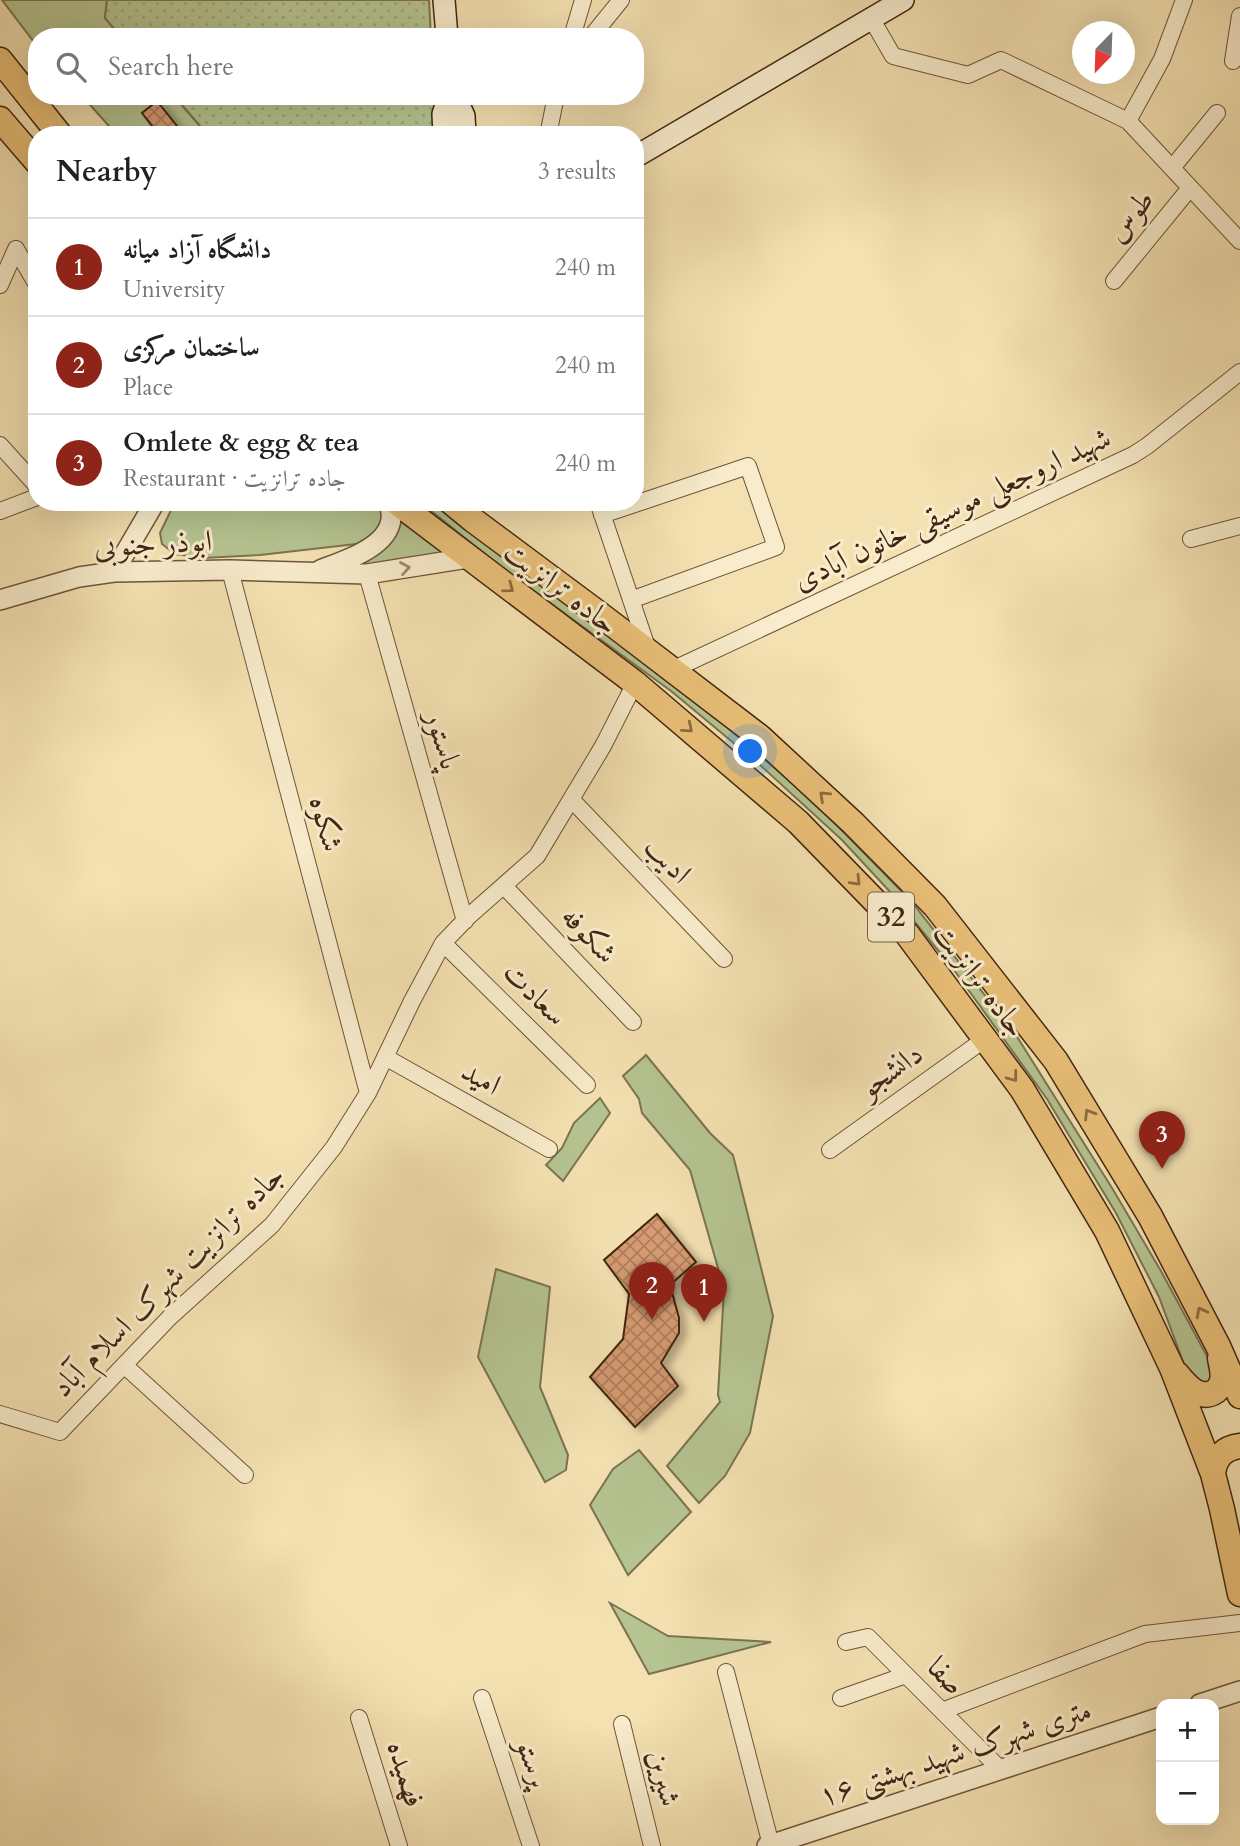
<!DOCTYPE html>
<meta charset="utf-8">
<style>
:root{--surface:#fff;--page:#f2f2f2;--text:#202124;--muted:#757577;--line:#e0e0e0;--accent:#8f2418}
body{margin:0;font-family:Cardo,Amiri,serif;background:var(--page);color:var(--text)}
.controls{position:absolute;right:21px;bottom:21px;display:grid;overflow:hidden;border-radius:14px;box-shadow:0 7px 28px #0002}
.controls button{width:63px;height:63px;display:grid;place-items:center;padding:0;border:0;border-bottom:2px solid var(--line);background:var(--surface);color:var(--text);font:35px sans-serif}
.compass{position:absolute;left:1072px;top:21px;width:63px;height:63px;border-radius:50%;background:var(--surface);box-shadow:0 7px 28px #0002;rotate:203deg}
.you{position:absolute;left:751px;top:752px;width:24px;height:24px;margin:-18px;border:5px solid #fff;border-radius:50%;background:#1a73e8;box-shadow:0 0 0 10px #1a73e833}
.badge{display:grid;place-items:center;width:46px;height:46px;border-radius:50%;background:var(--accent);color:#fff;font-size:23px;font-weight:700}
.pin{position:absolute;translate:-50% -58px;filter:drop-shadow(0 2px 4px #0008)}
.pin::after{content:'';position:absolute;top:37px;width:24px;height:21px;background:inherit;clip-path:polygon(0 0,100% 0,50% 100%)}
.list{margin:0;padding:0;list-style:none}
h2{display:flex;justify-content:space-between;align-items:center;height:91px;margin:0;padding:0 28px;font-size:30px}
h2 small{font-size:23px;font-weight:400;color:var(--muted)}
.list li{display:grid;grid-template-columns:46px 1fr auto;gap:21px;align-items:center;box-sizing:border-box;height:98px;padding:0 28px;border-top:2px solid var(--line)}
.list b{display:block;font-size:26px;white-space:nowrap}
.list p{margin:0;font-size:23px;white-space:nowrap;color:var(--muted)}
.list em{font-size:23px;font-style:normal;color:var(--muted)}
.icon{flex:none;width:38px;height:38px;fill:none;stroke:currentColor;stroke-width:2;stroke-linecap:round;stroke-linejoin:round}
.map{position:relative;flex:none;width:1240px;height:1846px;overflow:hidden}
.search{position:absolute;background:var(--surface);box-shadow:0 7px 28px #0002;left:28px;top:28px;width:616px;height:77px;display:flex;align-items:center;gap:18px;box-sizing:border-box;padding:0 24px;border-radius:28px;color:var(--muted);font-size:26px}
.panel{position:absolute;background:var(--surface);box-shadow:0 7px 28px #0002;left:28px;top:126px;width:616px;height:385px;border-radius:28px}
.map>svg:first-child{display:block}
.green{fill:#b5c491;stroke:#7b7451;stroke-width:2}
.park{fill:url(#park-dots);stroke:#7b7451;stroke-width:2}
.building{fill:url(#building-cross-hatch);stroke:#412511;stroke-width:2;filter:url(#shadow)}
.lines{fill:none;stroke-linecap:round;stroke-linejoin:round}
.minor-casing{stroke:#6e5439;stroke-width:18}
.tertiary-casing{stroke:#6e5439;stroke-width:22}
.secondary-casing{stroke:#412511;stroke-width:24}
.primary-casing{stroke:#412511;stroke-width:27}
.minor{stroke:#f8eccc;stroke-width:16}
.tertiary{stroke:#f8eccc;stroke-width:19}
.secondary{stroke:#f8eccc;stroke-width:21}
.primary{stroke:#eac078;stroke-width:24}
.oneway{stroke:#9c886e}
.oneway2{stroke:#8d6b3f}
.labels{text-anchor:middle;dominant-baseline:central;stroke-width:6;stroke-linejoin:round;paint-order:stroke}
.shield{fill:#f8eccc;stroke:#786149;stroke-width:2}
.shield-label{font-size:28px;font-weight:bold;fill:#412511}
.street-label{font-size:30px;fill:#412511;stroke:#f8eccc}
</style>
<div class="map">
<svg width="1240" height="1846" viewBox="0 0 1240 1846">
<defs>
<pattern id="park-dots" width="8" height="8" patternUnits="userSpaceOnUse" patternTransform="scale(1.75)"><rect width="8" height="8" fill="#b5c491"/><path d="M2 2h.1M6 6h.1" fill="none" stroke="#9da87c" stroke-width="1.8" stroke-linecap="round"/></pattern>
<pattern id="building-cross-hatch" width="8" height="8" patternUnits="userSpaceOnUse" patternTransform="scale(1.75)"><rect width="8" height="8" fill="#d69b72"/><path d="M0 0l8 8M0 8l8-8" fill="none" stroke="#af7e5c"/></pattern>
<filter id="shadow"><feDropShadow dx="7" dy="4" stdDeviation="3.5" flood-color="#0004"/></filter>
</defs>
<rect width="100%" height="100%" fill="#f4e1b1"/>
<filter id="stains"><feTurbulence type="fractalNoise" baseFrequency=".00286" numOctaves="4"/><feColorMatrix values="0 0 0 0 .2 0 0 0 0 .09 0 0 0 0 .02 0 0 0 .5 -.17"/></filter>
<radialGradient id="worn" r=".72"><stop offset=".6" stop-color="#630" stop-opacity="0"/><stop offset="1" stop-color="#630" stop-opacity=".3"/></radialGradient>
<path class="green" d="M2,0H107L105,18L121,37H37V46Z
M82,96H174L208,135H117Z
M175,502H375L384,510L382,524L372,535L356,544L260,555L203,558L175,554L162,544L160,533Z
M420,502H436L503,557L699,703L813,801L911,901L1016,1035L1112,1188L1161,1271L1210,1362L1213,1379L1208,1386L1187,1372L1159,1297L1116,1213L1047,1099L954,970L892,894L842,840L759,764L671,691L504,569Z
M401,515L452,555L397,564L354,565Z
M646,1055L710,1133L733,1155L773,1316L750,1433L725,1476L699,1503L667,1466L720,1402L718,1395L724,1289L690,1170L642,1113L639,1099L623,1076Z
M600,1098L610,1113L563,1181L546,1165L562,1148L574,1123Z
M496,1269L550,1287L540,1387L568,1455L566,1470L545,1482L478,1357Z
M639,1450L691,1512L628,1575L590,1505L613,1469Z
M610,1603L668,1636L771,1642L649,1674Z"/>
<path class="park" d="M107,0H429L431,37H121L105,18Z
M174,96H436L437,117L428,135H208Z"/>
<path class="building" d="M157,101L177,126L166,135H159L142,113Z
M657,1214L696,1262L670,1285L679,1318V1333L661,1363L678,1386L635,1427L590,1377L623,1339L629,1294L604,1260Z"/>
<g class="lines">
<g class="minor-casing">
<path id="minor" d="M871,18L893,56L968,75L1001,60L1128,121L1240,241
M572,37L583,0
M591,37L621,0
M1233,61L1240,16
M1128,121L1162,59L1184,0
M548,135L556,96
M1172,168L1217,113
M16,249L37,285
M1114,281L1190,188
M0,285L16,249
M0,445L37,486
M598,502L648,650
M0,511L37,497
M602,515L748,466L776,547L631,600
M1191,539L1240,526
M230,570L368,1093
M367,574L465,921
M672,670L1133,455L1147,446L1240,372
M571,799L724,959
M504,886L633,1022
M443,943L587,1085
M385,1057L549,1149
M830,1150L985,1039
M124,1365L245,1475
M0,1414L60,1432L170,1317L272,1225L334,1147L368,1093L412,1001L443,943L469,916L537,856L603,746L635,683
M846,1642L868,1637L1001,1770
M726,1672L771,1845
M482,1698L531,1846
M841,1698L906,1675
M942,1711L1145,1634L1240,1623
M359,1718L399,1846
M622,1724L652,1846"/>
</g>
<g class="tertiary-casing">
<path id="tertiary" d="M320,570C343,561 388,548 391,519C392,514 390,507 389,502
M114,572L155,502
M0,600L79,577L114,572L230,570L367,574L468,558
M1200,1704L1240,1691
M767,1846L1161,1717"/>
</g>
<g class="secondary-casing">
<path id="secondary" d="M444,0L447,37
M455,96L464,116L465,135
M444,135L443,114L449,96
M635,157L903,0"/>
</g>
<g class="primary-casing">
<path id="primary" d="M0,60L60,135
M0,119L37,162
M396,502L635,683L798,822L907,934L1022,1089L1107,1231L1172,1368L1213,1474L1222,1509L1240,1594
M451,502L473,520L598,613L760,737L853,823L935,906L1056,1061L1150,1216L1218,1346L1240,1396
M1177,1374C1186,1385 1200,1402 1216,1391C1219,1388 1221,1385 1222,1381C1224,1374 1221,1365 1220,1358
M1213,1474C1215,1457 1224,1448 1240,1446"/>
</g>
<use href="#minor" class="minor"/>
<use href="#tertiary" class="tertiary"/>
<use href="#secondary" class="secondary"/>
<use href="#primary" class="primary"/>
</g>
<defs><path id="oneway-chevron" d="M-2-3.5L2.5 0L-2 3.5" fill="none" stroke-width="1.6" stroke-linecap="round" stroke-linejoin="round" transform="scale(1.75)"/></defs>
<use class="oneway" href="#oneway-chevron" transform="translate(405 568) rotate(-10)"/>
<g class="oneway2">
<use href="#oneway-chevron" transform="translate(509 588) rotate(37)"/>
<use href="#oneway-chevron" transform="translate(688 728) rotate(40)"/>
<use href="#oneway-chevron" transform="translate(824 796) rotate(-137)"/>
<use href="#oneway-chevron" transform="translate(856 881) rotate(46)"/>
<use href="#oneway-chevron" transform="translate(1013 1077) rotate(53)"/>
<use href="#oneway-chevron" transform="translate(1089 1114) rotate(-121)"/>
<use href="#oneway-chevron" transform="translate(1201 1312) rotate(-118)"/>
</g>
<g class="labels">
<rect class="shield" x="868" y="892.5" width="46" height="49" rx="5"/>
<g class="shield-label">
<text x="891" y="917">32</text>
</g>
<g class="street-label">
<text transform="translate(1130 216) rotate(-51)">طوس</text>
<text transform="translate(952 509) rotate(-25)">شهید اروجعلی موسیقی خاتون آبادی</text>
<text transform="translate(153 544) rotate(-3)">ابوذر جنوبی</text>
<text transform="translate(561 588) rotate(37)">جاده ترانزیت</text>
<text transform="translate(443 740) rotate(74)">پاستور</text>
<text transform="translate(326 824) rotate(75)">شکوه</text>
<text transform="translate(668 860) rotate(46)">ادیب</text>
<text transform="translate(589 935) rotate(47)">شکوفه</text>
<text transform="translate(980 980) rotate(53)">جاده ترانزیت</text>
<text transform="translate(535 994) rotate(45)">سعادت</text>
<text transform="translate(891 1071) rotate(-36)">دانشجو</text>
<text transform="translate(481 1078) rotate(29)">امید</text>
<text transform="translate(168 1281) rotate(-45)">جاده ترانزیت شهرک اسلام آباد</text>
<text transform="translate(946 1676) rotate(45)">صفا</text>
<text transform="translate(955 1753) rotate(-18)">۱۶ متری شهرک شهيد بهشتی</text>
<text transform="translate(533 1763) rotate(72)">پرستو</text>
<text transform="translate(406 1774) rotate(73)">فهمیده</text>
<text transform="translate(664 1778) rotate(76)">شیرین</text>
</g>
</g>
<rect width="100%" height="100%" filter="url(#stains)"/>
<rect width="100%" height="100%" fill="url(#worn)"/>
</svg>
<div class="controls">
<button>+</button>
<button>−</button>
</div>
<svg class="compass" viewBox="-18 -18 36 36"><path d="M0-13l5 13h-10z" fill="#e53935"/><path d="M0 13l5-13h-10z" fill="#757577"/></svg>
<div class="you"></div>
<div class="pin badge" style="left:704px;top:1322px">1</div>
<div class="pin badge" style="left:652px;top:1320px">2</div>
<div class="pin badge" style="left:1162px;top:1169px">3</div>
<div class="search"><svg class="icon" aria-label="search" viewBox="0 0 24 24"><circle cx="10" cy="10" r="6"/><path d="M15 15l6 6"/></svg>Search here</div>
<section class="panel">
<h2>Nearby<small>3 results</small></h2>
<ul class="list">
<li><span class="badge">1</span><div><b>دانشگاه آزاد میانه</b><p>University</p></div><em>240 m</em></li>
<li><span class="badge">2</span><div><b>ساختمان مرکزی</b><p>Place</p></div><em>240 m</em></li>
<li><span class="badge">3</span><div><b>Omlete &amp; egg &amp; tea</b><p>Restaurant · جاده ترانزیت</p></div><em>240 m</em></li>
</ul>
</section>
</div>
